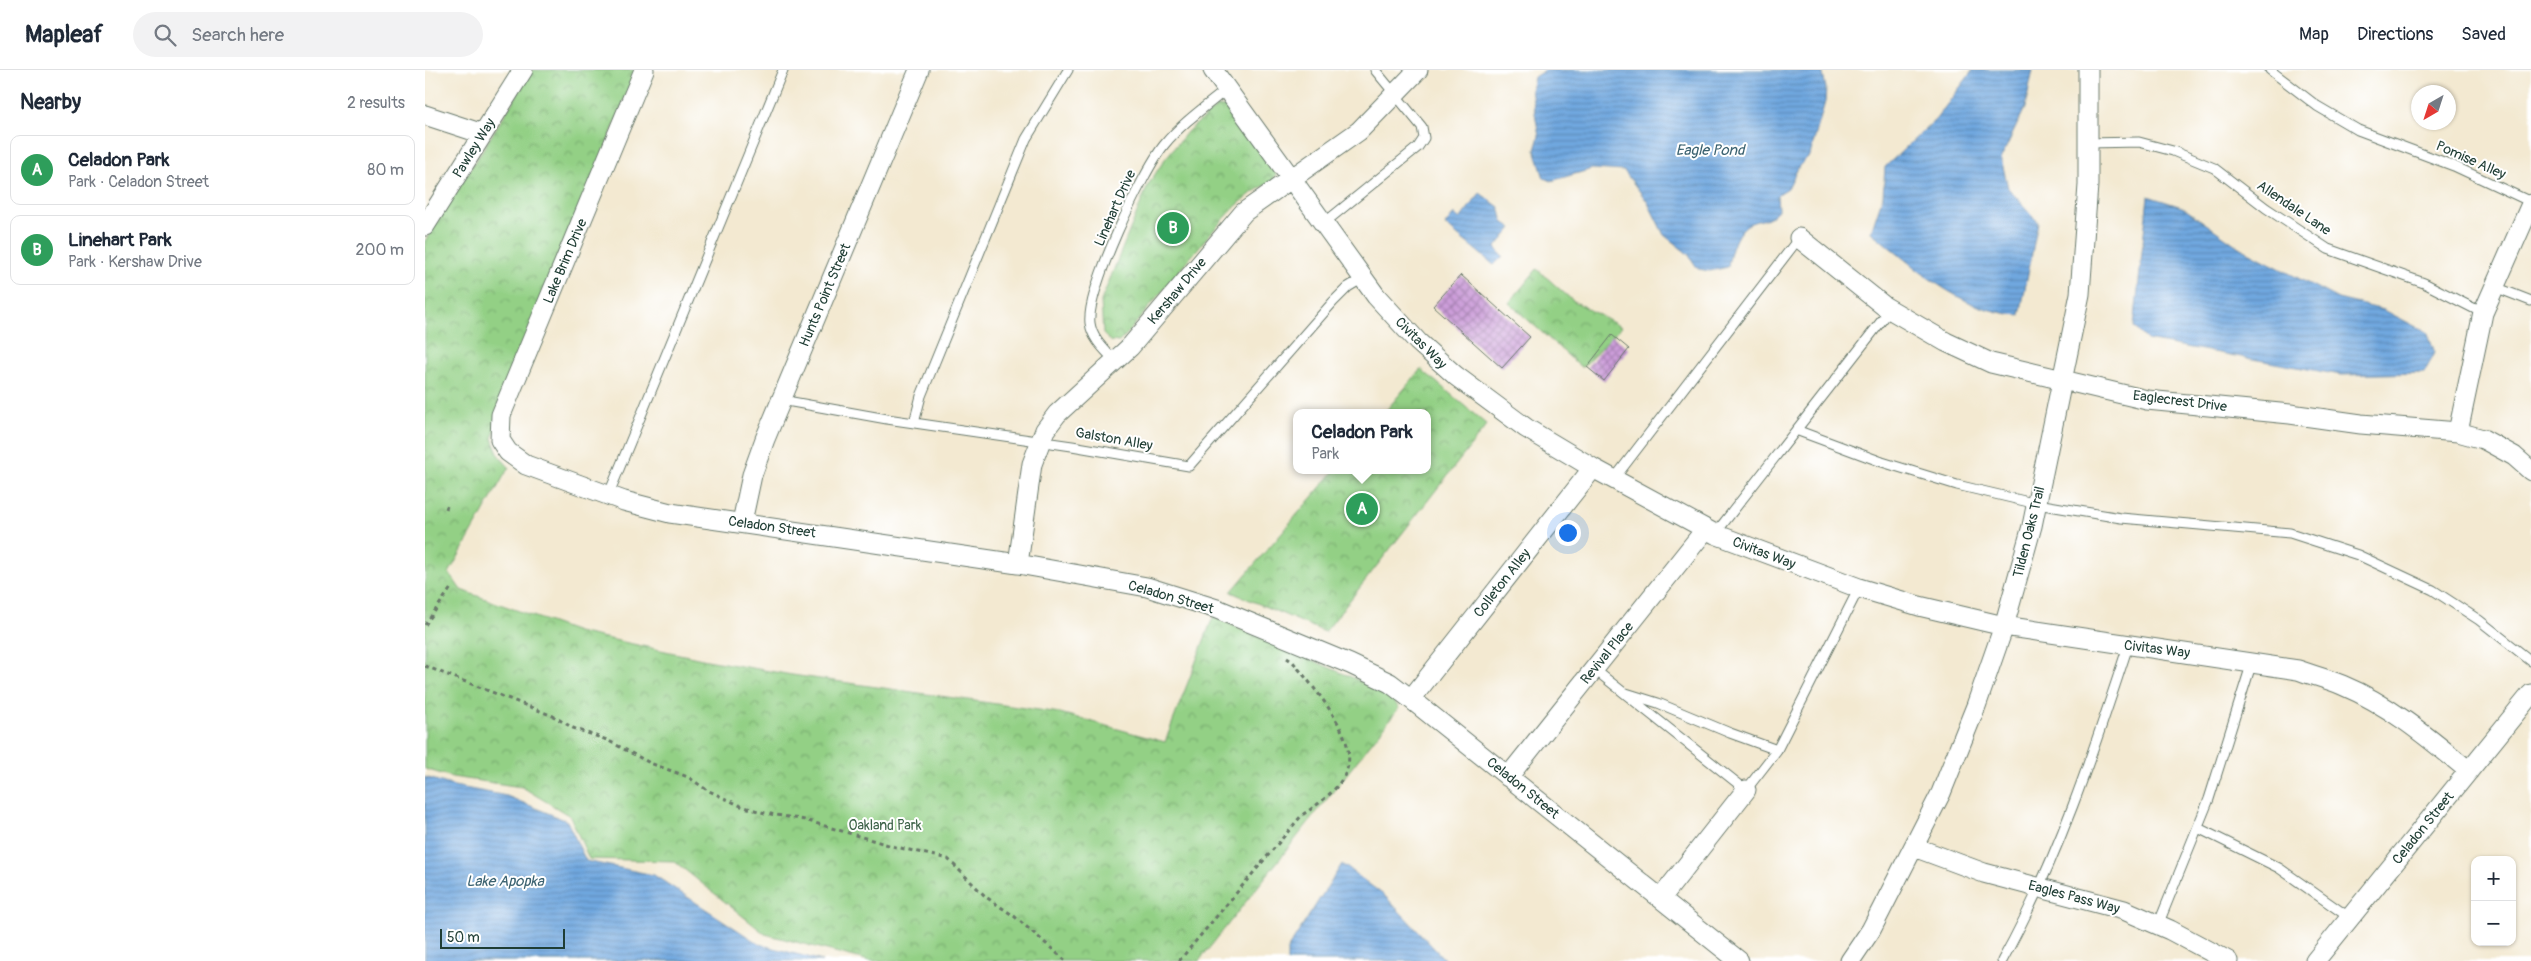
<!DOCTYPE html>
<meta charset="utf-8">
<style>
:root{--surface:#fff;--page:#f2f2f3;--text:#1f2937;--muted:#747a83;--line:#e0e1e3;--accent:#111827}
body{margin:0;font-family:Pangolin,sans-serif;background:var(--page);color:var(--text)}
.controls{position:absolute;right:15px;bottom:15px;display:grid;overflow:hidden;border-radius:10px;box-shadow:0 1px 4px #0004}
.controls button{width:45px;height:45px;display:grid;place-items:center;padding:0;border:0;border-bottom:1px solid var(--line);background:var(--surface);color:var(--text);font:25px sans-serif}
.compass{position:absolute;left:1986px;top:15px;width:45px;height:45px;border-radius:50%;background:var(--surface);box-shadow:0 1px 4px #0004;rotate:219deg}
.scale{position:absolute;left:15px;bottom:12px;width:125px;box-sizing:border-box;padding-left:5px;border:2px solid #1f3d34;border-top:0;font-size:14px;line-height:18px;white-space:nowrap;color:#1f3d34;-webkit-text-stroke:4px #fff;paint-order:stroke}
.you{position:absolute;left:1142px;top:462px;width:18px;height:18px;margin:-12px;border:4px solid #fff;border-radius:50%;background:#1a73e8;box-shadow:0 0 0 8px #1a73e833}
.badge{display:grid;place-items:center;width:32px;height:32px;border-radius:50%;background:var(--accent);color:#fff;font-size:16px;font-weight:700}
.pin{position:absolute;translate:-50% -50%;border:2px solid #fff;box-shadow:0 1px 5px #0006}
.popup{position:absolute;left:868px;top:339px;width:138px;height:65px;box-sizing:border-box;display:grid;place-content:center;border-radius:10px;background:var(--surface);filter:drop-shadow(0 1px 4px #0005);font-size:16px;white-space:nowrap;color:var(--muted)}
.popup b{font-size:19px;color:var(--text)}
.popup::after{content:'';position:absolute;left:50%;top:100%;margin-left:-10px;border:10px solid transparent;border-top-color:var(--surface)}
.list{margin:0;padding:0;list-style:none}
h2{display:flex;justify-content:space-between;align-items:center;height:65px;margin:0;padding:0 20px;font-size:21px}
h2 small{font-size:16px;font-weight:400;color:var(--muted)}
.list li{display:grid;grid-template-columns:32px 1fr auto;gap:15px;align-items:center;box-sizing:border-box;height:70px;margin:0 10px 10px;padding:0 10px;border:1px solid var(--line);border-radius:10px}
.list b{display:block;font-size:19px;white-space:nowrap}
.list p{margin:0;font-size:16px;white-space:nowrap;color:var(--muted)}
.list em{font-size:16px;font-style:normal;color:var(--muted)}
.icon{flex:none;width:28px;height:28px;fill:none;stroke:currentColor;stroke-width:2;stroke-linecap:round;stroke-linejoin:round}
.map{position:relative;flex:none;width:2106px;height:891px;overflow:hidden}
header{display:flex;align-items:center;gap:30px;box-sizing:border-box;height:70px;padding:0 25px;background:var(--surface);border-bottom:1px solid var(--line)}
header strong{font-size:24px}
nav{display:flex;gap:28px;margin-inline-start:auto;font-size:18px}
.search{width:350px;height:45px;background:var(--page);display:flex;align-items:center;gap:12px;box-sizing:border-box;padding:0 18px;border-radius:28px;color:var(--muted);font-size:19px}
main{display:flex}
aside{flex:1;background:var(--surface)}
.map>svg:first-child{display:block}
.park{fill:url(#park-crowns);stroke:#59865c}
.water{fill:url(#water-rules);stroke:#48728a}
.building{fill:url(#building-cross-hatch)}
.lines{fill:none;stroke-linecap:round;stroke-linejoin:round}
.service-casing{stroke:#69796b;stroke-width:11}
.minor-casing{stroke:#69796b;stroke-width:21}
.path{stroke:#69796b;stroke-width:3;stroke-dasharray:4 4;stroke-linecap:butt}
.service{stroke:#fff;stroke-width:9}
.minor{stroke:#fff;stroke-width:19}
.labels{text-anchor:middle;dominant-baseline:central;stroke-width:4;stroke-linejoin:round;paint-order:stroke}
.street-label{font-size:14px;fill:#1f3d34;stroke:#fff}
.park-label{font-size:14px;fill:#3c6248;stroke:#fff}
.water-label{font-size:15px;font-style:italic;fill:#3b6270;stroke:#fff}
</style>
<header>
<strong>Mapleaf</strong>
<div class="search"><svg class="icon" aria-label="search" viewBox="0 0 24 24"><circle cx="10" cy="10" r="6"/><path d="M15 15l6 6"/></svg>Search here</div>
<nav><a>Map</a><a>Directions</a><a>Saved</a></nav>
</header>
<main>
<aside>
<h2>Nearby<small>2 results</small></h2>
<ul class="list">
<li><span class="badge" style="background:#2e9e5b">A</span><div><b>Celadon Park</b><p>Park · Celadon Street</p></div><em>80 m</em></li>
<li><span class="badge" style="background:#2e9e5b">B</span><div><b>Linehart Park</b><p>Park · Kershaw Drive</p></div><em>200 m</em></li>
</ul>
</aside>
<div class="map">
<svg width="2106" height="891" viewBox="0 0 2106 891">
<defs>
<pattern id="park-crowns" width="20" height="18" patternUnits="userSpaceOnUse" patternTransform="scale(1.25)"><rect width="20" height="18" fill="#93d085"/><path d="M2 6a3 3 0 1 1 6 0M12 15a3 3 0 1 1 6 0" fill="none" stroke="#77aa6e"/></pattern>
<pattern id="water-rules" width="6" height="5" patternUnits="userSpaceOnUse" patternTransform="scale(1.25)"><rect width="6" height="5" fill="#70a7df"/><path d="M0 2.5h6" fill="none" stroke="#5b89b6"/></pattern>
<pattern id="building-cross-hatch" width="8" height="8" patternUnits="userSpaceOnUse" patternTransform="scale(1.25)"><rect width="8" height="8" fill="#cc9dd9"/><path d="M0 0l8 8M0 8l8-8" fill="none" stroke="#a581b1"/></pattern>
</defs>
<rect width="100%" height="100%" fill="#fff"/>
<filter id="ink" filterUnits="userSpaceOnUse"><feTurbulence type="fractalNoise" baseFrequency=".02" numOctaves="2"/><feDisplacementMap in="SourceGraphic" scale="10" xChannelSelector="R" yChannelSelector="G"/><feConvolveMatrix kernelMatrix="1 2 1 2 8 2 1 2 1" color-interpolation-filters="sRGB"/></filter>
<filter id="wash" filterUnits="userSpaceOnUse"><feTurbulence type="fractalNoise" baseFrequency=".0096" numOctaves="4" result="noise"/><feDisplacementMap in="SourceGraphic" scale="20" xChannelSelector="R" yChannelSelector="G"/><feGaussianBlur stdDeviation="1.12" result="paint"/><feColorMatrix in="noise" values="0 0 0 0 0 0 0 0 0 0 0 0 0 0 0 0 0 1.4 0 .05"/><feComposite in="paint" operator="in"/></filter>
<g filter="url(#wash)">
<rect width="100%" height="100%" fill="#f3e9d1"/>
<path class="park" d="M108,0H211L67,368L74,386L84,397L24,503L36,520L152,562L282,590L367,605L635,643L740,672L788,547L963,623L974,638L774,891H445L340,864L249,791L164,789L145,746L97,717L27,707L0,699V171Z
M793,36L801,37L808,42L847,95L851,104L848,111L828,122L810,137L785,164L701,265L694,272L685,271L678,264L676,231L723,115L740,89L763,61Z
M1112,199L1147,230L1196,257L1157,298L1084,233Z
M996,299L1062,355L900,562L806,522L910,400H1002V343H959Z"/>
<path class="water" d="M1120,0H1397L1401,18L1400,32L1385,85L1374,96L1363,118L1352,125L1353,140C1342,152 1339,148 1326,153C1311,159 1305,183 1303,197L1285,201L1273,199L1263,184L1239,165L1222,131L1199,101L1167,99L1126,111L1119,108L1110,80L1114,66L1106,20L1109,7Z
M1548,0H1608L1600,38L1576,88L1583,118L1613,152L1595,245C1535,242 1490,197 1446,162L1458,126L1460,97L1511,49Z
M1055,123L1074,137L1078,152L1087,158L1070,178L1078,186L1069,195L1020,155L1029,144L1035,149Z
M1723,126L1757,137L1814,177L1913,229L1959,240L2003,263L2010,283L1999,303L1916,305L1722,270L1709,257Z
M0,707L29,716L82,726L142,751L161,791L229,805L334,874L397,891H0Z
M917,794L960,826L1021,891H862V880Z"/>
<g id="blocks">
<path class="building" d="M1036,205L1105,267L1077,298L1008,236Z
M1187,265L1204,279L1179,311L1162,297Z"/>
</g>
</g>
<g filter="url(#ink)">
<use href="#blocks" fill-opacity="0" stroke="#69796b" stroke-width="1"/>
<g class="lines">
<g class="service-casing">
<path id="service" d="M1845,0L1892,36L1933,60L2029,96L2106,132
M1663,73L1714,72L1748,81L1789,98L1841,138L1903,179L1999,213L2058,243
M898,154L993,77L999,68L997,57L950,0
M2070,217L2106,231
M690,291C680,280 667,269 665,253C661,221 718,101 739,75C757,53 780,37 802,19
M356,330L462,349L647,376L764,396L908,232L923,217L938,208
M489,353L496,326L601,69L643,0
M1371,360L1457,392L1532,415L1612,434L1696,448L1865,463L1933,485L2008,520L2054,550L2106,591
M1189,409L1374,168
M183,426L358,0
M1290,464L1465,240
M1169,599L1321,720L1352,680L1434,518
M1201,623L1233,633L1305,663L1352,680
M1773,758L1854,798L1925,848
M1733,855L1784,729L1827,592
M1577,891C1632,792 1668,683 1703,576"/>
</g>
<g class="minor-casing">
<path id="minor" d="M219,0L76,345L75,370L83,382L101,395L199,431L245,443L593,494L722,517L792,539L925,594L965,613L986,629L1314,891
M788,0L951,226L993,272L1031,306L1101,358L1168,398L1290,464L1434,518L1494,536L1579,556L1873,600C1887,605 1903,609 1917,615C1965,635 2004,668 2044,701
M0,45L58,64
M0,156L98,0
M1374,168L1459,236L1521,272L1566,293L1722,330L1865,344L1936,354L2033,362L2058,369L2089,386L2106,401
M2033,362L2058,243L2106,134
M317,452L327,405L340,369L494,0
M593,494L607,394L620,360L632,344L705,277L819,142L934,61L993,0
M986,629L1168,398
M1083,707L1280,460
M1489,777L1559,803L1699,840L1745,860L1803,891
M1236,828L1321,720
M1425,891L1446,860L1516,723L1551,636L1579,556L1607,456L1655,224L1663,115V0
M1890,891L2106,624"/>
</g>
<path class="path" d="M21,439L22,436
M0,555L26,518
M0,596L128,646L148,658L182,670L225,693L263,707L282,720L316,736L340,743L380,750L467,776L523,789L561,827L589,846L641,891
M754,891L877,745C894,734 919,716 923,695C930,663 887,616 868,592L862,588"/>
<use href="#service" class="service"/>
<use href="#minor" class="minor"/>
</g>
</g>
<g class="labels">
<g class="street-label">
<text transform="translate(49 78) rotate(-58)">Pawley Way</text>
<text transform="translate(2046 90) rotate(24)">Pomise Alley</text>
<text transform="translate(690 138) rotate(-66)">Linehart Drive</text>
<text transform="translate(1869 138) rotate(34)">Allendale Lane</text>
<text transform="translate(140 191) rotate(-67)">Lake Brim Drive</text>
<text transform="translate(752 221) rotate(-50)">Kershaw Drive</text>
<text transform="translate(400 225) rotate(-67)">Hunts Point Street</text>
<text transform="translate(996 273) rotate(45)">Civitas Way</text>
<text transform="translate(1755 331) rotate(7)">Eaglecrest Drive</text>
<text transform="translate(689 369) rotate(10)">Galston Alley</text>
<text transform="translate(347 457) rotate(8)">Celadon Street</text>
<text transform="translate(1604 462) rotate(-76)">Tilden Oaks Trail</text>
<text transform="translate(1339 483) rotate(21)">Civitas Way</text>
<text transform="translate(1077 513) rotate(-52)">Colleton Alley</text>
<text transform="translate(746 527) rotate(16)">Celadon Street</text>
<text transform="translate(1732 579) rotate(7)">Civitas Way</text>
<text transform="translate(1182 583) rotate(-51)">Revival Place</text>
<text transform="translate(1098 718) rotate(39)">Celadon Street</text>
<text transform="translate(1998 758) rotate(-51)">Celadon Street</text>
<text transform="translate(1649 827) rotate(15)">Eagles Pass Way</text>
</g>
<g class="park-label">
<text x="460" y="755">Oakland Park</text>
</g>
<g class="water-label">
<text x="1285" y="80">Eagle Pond</text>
<text x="80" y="811">Lake Apopka</text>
</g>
</g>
</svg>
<div class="controls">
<button>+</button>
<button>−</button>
</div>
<svg class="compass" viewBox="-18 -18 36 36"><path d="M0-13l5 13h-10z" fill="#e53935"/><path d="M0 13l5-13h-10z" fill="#747a83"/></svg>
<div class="scale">50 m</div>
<div class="you"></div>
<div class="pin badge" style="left:937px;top:439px;background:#2e9e5b">A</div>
<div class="popup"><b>Celadon Park</b>Park</div>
<div class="pin badge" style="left:748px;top:158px;background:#2e9e5b">B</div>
</div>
</main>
